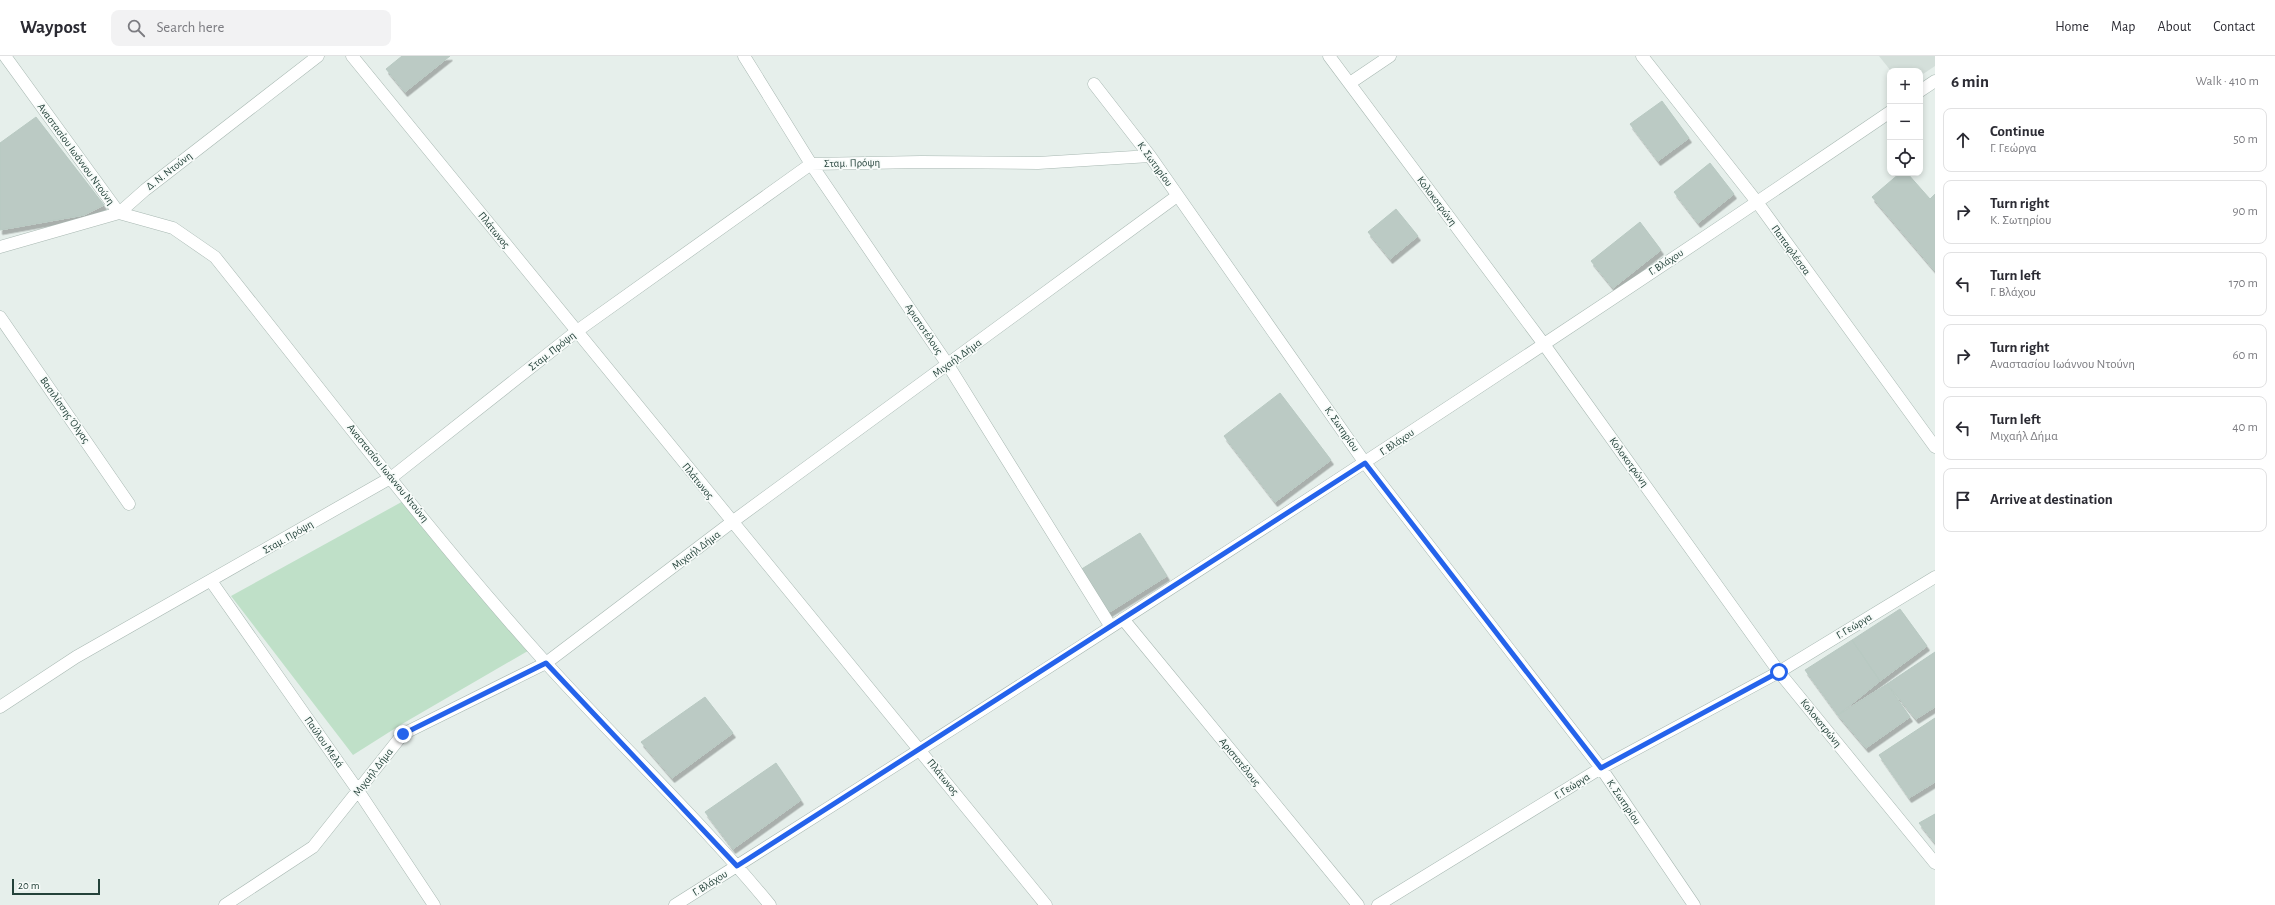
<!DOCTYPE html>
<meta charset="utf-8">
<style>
:root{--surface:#fff;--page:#f2f2f3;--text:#2b2b33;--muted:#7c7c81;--line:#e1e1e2}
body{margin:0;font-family:"Alegreya Sans",sans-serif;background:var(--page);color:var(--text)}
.controls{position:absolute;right:12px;top:12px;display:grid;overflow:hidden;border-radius:8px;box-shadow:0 2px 6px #0003}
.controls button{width:36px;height:36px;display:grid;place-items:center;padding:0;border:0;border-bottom:1px solid var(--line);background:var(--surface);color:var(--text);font:20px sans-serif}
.scale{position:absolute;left:12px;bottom:10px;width:88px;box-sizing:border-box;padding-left:4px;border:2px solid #24423a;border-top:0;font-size:11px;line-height:14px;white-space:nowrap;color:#24423a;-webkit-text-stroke:3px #f7fbf9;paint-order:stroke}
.stop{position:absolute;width:12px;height:12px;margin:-9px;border:3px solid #2563eb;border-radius:50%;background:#fff}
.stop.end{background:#2563eb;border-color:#fff;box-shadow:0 1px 4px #0008}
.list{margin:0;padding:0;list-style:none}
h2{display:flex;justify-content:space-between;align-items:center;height:52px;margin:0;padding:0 16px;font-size:17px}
h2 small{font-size:13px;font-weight:400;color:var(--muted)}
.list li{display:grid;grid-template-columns:26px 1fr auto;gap:12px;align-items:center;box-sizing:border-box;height:64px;margin:0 8px 8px;padding:0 8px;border:1px solid var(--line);border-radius:8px}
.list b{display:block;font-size:15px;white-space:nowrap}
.list p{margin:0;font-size:13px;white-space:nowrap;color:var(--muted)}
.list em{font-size:13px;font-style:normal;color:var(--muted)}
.icon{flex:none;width:22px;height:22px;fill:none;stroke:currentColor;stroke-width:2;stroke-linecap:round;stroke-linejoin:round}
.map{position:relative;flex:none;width:1935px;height:849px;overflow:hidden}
header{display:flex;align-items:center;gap:24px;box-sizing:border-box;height:56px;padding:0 20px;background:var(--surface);border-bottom:1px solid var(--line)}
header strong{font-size:19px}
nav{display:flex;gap:22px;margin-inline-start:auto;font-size:14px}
.search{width:280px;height:36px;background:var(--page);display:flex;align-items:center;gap:10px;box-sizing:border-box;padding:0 14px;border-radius:8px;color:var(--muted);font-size:15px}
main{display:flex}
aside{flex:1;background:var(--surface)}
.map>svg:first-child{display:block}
.built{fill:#d4dfda}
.green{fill:#bfe0c8}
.building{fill:#bbcac4;stroke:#b8c9c2;filter:url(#shadow)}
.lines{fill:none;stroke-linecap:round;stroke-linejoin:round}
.minor-casing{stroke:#a8b8b2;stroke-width:13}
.minor{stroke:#fff;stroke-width:12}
.route{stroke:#2563eb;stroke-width:5}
.labels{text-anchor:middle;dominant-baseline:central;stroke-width:3.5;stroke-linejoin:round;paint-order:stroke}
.street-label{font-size:11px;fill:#24423a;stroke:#f7fbf9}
</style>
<header>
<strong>Waypost</strong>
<div class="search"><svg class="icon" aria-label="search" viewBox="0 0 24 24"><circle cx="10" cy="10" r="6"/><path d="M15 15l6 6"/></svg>Search here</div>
<nav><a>Home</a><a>Map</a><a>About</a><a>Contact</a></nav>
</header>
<main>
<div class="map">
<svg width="1935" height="849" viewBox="0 0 1935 849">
<defs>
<filter id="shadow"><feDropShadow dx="2.5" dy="4.5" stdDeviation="0" flood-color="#0004"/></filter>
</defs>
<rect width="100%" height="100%" fill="#e6efeb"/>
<path class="built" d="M1879,0H1935V10L1920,20V15H1891Z"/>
<path class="green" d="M407,443L533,592L402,668L353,699L231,540Z"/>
<path class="building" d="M402,0H450L405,36L386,13Z
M1662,45L1689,82L1658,105L1630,68Z
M36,61L104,149L84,159L0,174V87Z
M1710,107L1734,138L1698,167L1674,136Z
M1900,117H1907L1930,143L1935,138V215L1872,141Z
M1396,153L1418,180L1390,203L1368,176Z
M1640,166L1661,194L1613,232L1591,205Z
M1280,337L1331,404L1275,446L1224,380Z
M1140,477L1167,520L1108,557L1080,514Z
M1900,553L1927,590L1880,625L1852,584Z
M1852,584L1880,625L1838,659L1805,614Z
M1935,596V651L1916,663L1887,628Z
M1887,628L1910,661L1866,692L1838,659Z
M705,641L733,677L672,722L641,686Z
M1935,662V726L1909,742L1879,699Z
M776,707L801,744L733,793L705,756Z
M1935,758V787L1919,767Z"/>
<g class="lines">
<g class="minor-casing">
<path id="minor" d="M5,0L119,157L173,172L215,201C324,337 429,477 546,607C619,688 700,764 770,849
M352,0L1046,849
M744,0L811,108L948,309L1111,571
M1329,0L1543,287L1779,616L1935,807
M1642,0L1757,146L1935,391
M1350,27L1390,0
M1094,28L1150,100L1365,407L1601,712L1694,849
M1920,35L1935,25
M0,191L119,157L145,134L318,0
M0,261L129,448
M211,525L359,736L434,849
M1123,563L1358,849
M0,651L76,601L392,421L577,275L811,108L921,106L1038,107L1150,100
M225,849L313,791L403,678L546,607L732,466L1177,140
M675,849C1084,591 1490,328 1890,56
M1378,849L1601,712L1779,616L1935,521"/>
</g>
<use href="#minor" class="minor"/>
</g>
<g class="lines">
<path class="route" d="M403,678L546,607L737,810L1365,407L1601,712L1779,616"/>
</g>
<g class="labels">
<g class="street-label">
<text transform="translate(76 98) rotate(54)">Αναστασίου Ιωάννου Ντούνη</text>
<text transform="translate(852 107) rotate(-1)">Σταμ. Πρόψη</text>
<text transform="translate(1155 108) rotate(54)">Κ. Σωτηρίου</text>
<text transform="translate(169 115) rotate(-38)">Δ. Ν. Ντούνη</text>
<text transform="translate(1437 145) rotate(53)">Κολοκοτρώνη</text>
<text transform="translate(494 174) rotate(51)">Πλάτωνος</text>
<text transform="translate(1791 194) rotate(54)">Παπαφλέσσα</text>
<text transform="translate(1666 206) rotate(-33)">Γ. Βλάχου</text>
<text transform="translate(924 273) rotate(56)">Αριστοτέλους</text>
<text transform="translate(552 295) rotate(-38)">Σταμ. Πρόψη</text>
<text transform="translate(957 302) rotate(-36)">Μιχαήλ Δήμα</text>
<text transform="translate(65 354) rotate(55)">Βασιλίσσης Όλγας</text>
<text transform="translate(1342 373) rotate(55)">Κ. Σωτηρίου</text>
<text transform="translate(1397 386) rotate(-34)">Γ. Βλάχου</text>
<text transform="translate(1629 406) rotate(54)">Κολοκοτρώνη</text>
<text transform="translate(388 417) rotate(51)">Αναστασίου Ιωάννου Ντούνη</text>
<text transform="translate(698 425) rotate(51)">Πλάτωνος</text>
<text transform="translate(288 481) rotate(-30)">Σταμ. Πρόψη</text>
<text transform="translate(696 494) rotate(-37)">Μιχαήλ Δήμα</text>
<text transform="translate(1854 570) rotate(-31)">Γ. Γεώργα</text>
<text transform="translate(1821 667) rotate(51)">Κολοκοτρώνη</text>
<text transform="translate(324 686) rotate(55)">Παύλου Μελά</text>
<text transform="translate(1240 706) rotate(51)">Αριστοτέλους</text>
<text transform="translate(373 716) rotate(-52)">Μιχαήλ Δήμα</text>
<text transform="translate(943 721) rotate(51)">Πλάτωνος</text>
<text transform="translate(1572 730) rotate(-32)">Γ. Γεώργα</text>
<text transform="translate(1624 746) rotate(56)">Κ. Σωτηρίου</text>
<text transform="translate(710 827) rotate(-32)">Γ. Βλάχου</text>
</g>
</g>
</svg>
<div class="controls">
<button>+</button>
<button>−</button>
<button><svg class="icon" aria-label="locate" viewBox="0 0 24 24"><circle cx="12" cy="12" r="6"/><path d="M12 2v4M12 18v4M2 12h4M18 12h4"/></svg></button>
</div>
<div class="scale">20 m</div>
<div class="stop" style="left:1779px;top:616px"></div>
<div class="stop end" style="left:403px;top:678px"></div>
</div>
<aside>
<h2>6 min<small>Walk · 410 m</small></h2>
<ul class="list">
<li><svg class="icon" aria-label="ahead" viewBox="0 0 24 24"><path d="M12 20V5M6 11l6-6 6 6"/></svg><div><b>Continue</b><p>Γ. Γεώργα</p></div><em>50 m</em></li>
<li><svg class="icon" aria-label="right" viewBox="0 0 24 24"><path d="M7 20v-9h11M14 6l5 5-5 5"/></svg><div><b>Turn right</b><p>Κ. Σωτηρίου</p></div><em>90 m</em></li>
<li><svg class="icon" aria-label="left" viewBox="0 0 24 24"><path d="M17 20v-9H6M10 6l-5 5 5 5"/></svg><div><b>Turn left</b><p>Γ. Βλάχου</p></div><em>170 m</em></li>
<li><svg class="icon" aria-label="right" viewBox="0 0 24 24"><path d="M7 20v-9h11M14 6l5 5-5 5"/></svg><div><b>Turn right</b><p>Αναστασίου Ιωάννου Ντούνη</p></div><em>60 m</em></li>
<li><svg class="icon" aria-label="left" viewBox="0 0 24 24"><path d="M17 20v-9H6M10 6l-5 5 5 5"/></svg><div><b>Turn left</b><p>Μιχαήλ Δήμα</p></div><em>40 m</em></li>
<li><svg class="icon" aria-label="arrive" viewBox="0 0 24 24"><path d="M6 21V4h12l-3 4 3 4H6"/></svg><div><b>Arrive at destination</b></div></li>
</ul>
</aside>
</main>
